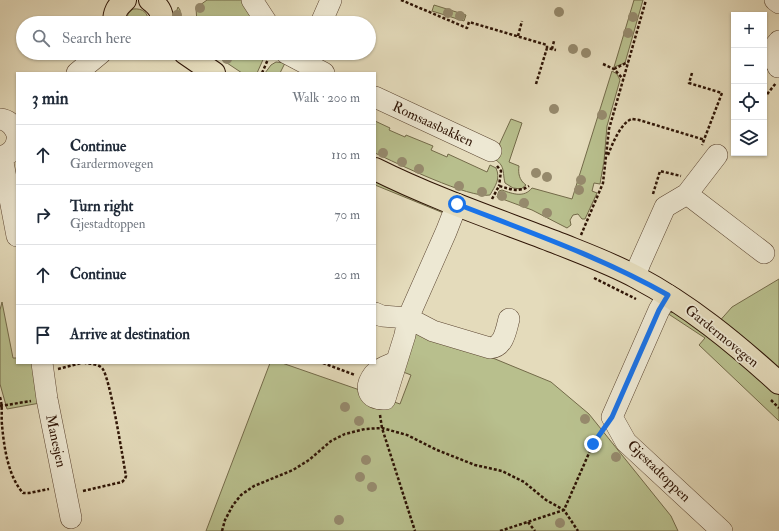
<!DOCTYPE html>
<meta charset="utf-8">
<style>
:root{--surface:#fff;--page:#f6f6f7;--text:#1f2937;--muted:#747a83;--line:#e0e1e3}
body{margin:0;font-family:"IM FELL Double Pica",serif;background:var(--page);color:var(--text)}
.controls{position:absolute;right:12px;top:12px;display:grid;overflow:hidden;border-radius:0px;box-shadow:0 1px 3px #0004}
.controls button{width:36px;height:36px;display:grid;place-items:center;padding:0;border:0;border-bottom:1px solid var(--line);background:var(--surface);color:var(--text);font:20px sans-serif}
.stop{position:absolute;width:12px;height:12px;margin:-9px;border:3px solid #1a73e8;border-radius:50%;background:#fff}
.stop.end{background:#1a73e8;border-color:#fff;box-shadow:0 1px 4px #0008}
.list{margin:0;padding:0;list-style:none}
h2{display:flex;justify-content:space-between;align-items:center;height:52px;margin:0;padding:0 16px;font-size:17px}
h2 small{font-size:13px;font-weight:400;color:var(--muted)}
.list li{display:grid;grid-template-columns:26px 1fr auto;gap:12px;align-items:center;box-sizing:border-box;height:60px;padding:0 16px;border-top:1px solid var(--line)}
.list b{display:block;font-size:15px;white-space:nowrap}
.list p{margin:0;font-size:13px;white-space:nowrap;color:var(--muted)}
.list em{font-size:13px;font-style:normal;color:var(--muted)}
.icon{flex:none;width:22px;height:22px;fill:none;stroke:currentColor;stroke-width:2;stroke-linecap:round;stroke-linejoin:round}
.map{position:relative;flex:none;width:779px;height:531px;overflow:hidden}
.search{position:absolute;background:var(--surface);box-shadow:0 1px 3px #0004;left:16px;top:16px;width:360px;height:44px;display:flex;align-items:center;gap:10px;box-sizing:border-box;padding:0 14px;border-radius:22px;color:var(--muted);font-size:15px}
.panel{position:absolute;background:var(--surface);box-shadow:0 1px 3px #0004;left:16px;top:72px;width:360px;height:292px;border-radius:0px}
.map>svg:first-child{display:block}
.green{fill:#b8bf8d;stroke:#736a49}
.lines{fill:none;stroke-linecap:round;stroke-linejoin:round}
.minor-casing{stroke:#5c4632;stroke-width:22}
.major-casing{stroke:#2e1405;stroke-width:24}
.path{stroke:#2e1405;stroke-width:2.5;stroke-dasharray:3 2;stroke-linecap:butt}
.minor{stroke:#ede8d3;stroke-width:21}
.major{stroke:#e4dbbb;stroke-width:22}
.tree{fill:#968a6d}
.route{stroke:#1a73e8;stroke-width:5}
.labels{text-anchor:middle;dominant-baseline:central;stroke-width:3.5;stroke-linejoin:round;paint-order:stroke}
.street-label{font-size:14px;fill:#2e1405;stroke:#ede8d3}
</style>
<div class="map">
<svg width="779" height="531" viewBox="0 0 779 531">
<rect width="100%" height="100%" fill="#e4dbbb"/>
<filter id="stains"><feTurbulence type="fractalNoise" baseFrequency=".005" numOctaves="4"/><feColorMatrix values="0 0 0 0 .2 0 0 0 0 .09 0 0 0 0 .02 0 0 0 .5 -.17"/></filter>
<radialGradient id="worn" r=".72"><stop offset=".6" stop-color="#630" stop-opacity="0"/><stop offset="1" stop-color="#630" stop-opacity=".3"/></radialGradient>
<path class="green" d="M207,0H245L261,23H197L196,8Z
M634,0H643L625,63L614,67Z
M434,5L466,15L464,21L432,11Z
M178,7L180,10L181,23H175V15Z
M133,9C143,8 149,13 148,23H126L128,14Z
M212,53H266L257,73H242Z
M276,62L285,63L280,73H265L271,65Z
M612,71L617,74L620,80L607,126L604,161L600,184L594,183L592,191L597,193L585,219H582L578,214L573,215L570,220L571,225L567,228L532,210L497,197L499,191L502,190C513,194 524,198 532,188L572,199Z
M511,119L522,123L509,162L519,166C518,173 519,180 526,185L521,189L513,188L505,183C502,171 506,166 493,158Z
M375,121L390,128L389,130L405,137L406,135L433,146L431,150L447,157L448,154L487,172L490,165L496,168C501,179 495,186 490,195C470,199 396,163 375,153Z
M375,177L440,204L446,214L375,185Z
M779,279V421L699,345L705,338L667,313L678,312L709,333L732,307Z
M2,302L13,358H17V363H32L40,403L7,409L0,384V310Z
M415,326L551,382L589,414L671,516L678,531H206L270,363H282L400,404L411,375L398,370Z"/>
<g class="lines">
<g class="minor-casing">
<path id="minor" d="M252,0L267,23
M775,0L779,3
M321,23L331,0
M286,53L324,73
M764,59L779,41
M778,67L779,66
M77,73L101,53
M375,97L491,151
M0,119C9,120 14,126 17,134
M0,157C9,155 16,149 17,140
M2,157L17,236
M687,194L764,253
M635,276L640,263L665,207L687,194L717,155
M668,295L659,310L612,417L626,442L722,531
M375,313L382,316L408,318L433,331L490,348C504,347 506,330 509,319
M396,362C389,365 379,368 374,374C364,387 367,400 385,399L405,335L408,318L446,232L457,204
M42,363L47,399L71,518"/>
</g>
<g class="major-casing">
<path id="major" d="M150,0C158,6 163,12 162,23
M114,23C114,12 117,7 125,0
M185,53L214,73
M375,169C433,198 495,219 555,242C582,253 610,263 636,277C689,305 735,343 779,383"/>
</g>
<path class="path" d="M401,0L467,28L469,22L547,45V48L556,50
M518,36L522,21
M552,49L554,41
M603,64L614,69L623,79
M614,69L628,62
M262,73L269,57
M692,73L689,83L722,93L702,145
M536,84L547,48
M764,98L776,83
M608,155C612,145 621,122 632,119C632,119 638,120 639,120L705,140
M497,166L501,171L499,186
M653,194L660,171L681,176
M492,199L499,186C511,189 518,193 529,186
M581,235L603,183L609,129L646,0
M594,278L636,299
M323,363L355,375
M58,369L81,363
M0,397C3,407 1,415 2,425C4,447 8,476 23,493H29L49,489
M771,400L779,408
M0,406L31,401
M380,415L382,428L415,531
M83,491L122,482L125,479L126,476C123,460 110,376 102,368C98,364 91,364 85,363
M528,522L535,531
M222,531L225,520L233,505L241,495L254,486L293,470L309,460L331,441L345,434L365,429L382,428L407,435L437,450L475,465L502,471L524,482L546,500L564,510L578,531
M500,531L564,510L593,444L602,431"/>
<use href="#minor" class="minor"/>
<use href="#major" class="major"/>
</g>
<g class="tree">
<circle cx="200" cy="8" r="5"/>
<circle cx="559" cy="12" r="5"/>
<circle cx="448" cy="13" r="5"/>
<circle cx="177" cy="15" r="5"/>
<circle cx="460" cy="16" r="5"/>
<circle cx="633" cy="17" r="5"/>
<circle cx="628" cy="33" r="5"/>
<circle cx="573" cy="49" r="5"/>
<circle cx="586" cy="53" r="5"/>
<circle cx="227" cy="59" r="5"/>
<circle cx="554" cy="109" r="5"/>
<circle cx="602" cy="115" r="5"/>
<circle cx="383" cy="153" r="5"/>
<circle cx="402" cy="162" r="5"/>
<circle cx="419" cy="169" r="5"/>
<circle cx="536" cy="173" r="5"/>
<circle cx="547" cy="177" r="5"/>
<circle cx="581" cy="180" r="5"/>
<circle cx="459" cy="186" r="5"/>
<circle cx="579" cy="190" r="5"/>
<circle cx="482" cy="192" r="5"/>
<circle cx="502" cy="196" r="5"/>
<circle cx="524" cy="203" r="5"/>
<circle cx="547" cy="213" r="5"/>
<circle cx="345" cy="407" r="5"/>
<circle cx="585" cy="419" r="5"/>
<circle cx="359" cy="421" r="5"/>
<circle cx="616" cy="457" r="5"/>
<circle cx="366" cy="460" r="5"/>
<circle cx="360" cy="477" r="5"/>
<circle cx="372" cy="487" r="5"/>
<circle cx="339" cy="520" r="5"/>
<circle cx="560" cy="523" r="5"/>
</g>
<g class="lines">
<path class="route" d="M457,204C529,232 601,257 668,295L659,310L612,417L593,444"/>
</g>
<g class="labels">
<g class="street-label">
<text transform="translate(433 124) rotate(25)">Romsaasbakken</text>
<text transform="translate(722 336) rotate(39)">Gardermovegen</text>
<text transform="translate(56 441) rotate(78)">Manesjen</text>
<text transform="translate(659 471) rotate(44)">Gjestadtoppen</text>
</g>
</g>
<rect width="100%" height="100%" filter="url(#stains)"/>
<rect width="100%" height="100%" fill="url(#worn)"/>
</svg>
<div class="controls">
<button>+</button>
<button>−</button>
<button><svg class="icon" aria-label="locate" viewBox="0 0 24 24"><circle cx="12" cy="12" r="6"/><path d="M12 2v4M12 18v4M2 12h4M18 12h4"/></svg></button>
<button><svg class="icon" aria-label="layers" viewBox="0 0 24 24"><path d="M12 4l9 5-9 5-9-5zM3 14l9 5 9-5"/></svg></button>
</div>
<div class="stop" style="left:457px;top:204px"></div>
<div class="stop end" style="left:593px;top:444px"></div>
<div class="search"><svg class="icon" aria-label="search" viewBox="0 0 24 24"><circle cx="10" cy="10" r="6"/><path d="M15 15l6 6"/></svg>Search here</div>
<section class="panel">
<h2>3 min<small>Walk · 200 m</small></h2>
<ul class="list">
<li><svg class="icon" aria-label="ahead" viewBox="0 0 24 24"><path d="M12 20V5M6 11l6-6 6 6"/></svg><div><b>Continue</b><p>Gardermovegen</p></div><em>110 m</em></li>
<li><svg class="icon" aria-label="right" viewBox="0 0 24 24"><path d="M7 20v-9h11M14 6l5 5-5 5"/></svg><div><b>Turn right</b><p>Gjestadtoppen</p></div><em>70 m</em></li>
<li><svg class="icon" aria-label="ahead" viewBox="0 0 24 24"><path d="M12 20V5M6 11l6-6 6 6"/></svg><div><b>Continue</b></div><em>20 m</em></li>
<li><svg class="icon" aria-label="arrive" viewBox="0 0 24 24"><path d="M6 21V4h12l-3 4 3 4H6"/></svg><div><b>Arrive at destination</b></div></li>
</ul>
</section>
</div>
